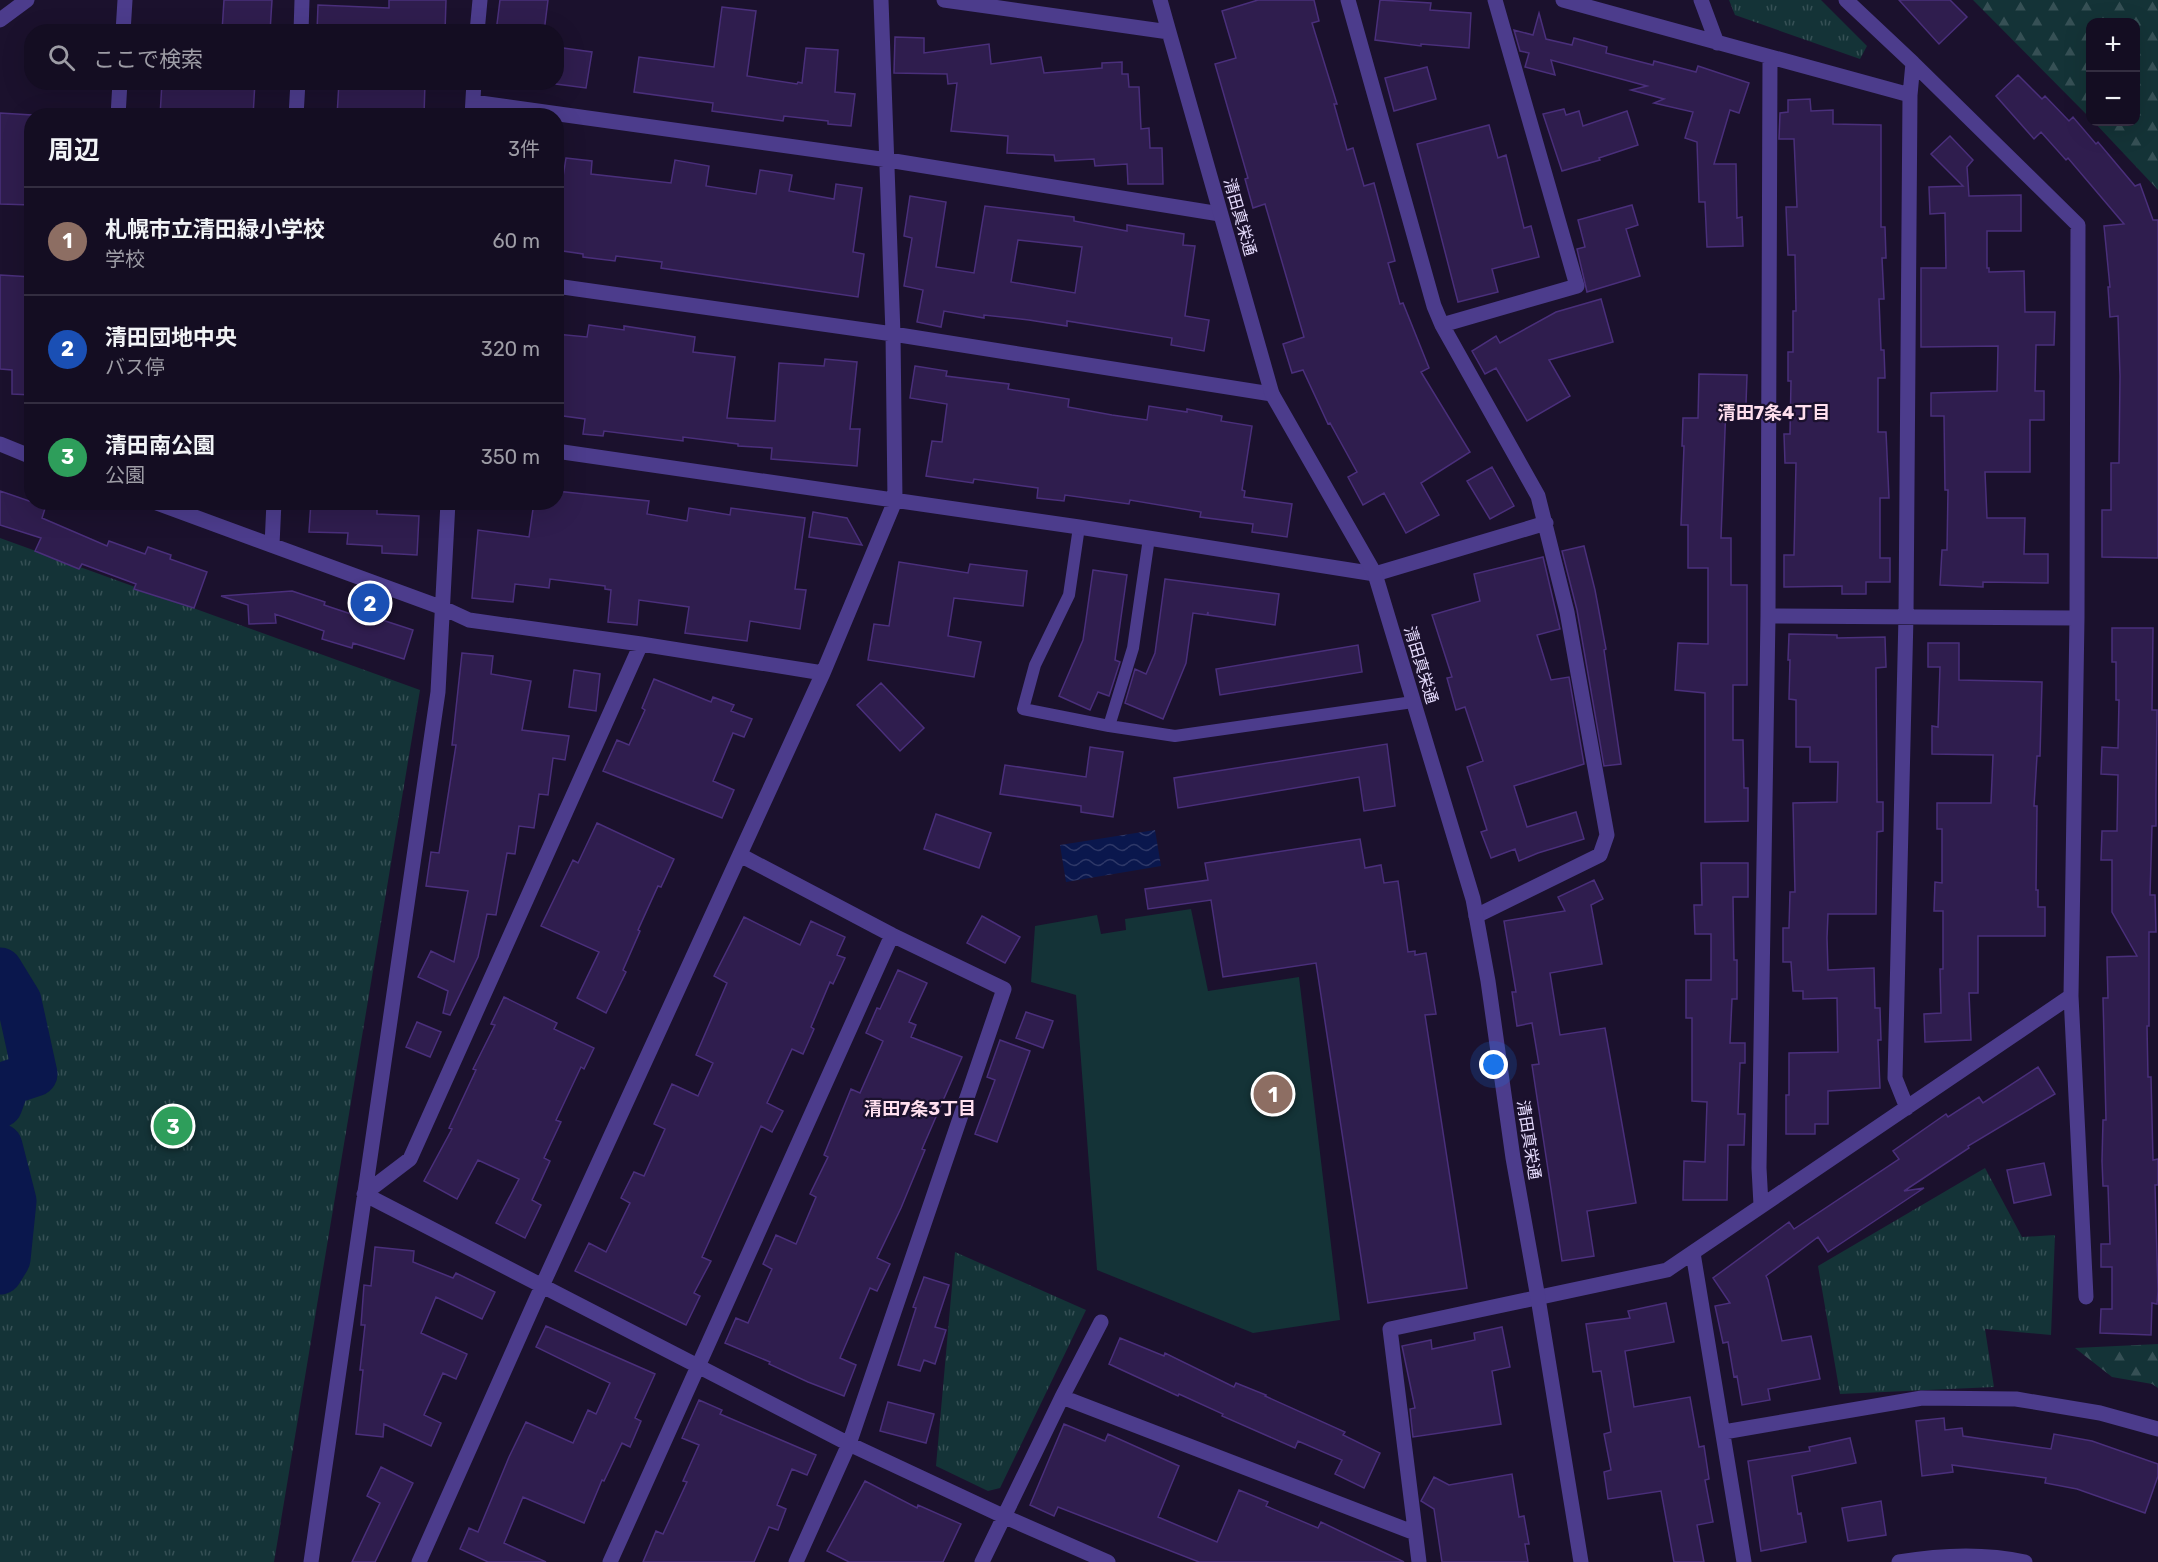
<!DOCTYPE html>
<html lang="ja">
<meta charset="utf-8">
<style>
:root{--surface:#140d22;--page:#211b2f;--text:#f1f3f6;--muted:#9d9ca5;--line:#332d40;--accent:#7c3aed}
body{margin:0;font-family:Rubik,"Noto Sans JP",sans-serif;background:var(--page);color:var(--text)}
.controls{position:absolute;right:18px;top:18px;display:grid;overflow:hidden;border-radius:12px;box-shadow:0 6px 24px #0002}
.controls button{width:54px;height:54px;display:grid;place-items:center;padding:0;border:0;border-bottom:2px solid var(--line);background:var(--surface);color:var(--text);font:30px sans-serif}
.you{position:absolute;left:1494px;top:1065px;width:21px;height:21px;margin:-15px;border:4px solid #fff;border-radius:50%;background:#1a73e8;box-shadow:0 0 0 9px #1a73e833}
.badge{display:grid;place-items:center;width:39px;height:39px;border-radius:50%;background:var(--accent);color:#fff;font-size:20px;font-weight:700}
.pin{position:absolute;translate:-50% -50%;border:3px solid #fff;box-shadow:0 2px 6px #0006}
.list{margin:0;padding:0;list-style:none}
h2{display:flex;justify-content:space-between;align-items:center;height:78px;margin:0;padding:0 24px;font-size:26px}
h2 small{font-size:20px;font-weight:400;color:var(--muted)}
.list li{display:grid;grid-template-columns:39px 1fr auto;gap:18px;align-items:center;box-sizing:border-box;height:108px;padding:0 24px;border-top:2px solid var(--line)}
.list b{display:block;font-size:22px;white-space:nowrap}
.list p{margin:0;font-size:20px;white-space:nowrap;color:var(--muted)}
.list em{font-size:20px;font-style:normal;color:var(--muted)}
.icon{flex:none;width:33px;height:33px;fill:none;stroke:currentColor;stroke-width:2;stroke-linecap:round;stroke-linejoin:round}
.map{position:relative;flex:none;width:2158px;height:1562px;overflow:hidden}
.search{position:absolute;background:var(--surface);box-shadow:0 6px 24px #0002;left:24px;top:24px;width:540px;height:66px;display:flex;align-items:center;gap:15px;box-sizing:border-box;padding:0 21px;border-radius:24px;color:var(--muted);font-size:22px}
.panel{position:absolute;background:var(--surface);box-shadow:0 6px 24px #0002;left:24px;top:108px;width:540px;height:402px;border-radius:24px}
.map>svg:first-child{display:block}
.forest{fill:url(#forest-firs)}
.park{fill:url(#park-tufts)}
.garden{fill:#143337}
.water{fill:url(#water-waves)}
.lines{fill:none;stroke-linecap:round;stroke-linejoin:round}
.river{stroke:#0a174d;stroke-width:45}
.building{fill:#2f1d4e;stroke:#4a2f7b;stroke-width:1.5;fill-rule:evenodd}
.service{stroke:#4c3c8c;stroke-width:12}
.minor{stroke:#4c3c8c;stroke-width:15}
.tertiary{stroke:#4c3c8c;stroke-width:15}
.labels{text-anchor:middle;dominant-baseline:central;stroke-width:4.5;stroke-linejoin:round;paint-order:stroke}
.street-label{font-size:16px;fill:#e7ddff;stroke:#1b112d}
.neighbourhood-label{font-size:18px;font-weight:bold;fill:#ffdfee;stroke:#1b112d}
</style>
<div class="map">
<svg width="2158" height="1562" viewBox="0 0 2158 1562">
<defs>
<pattern id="forest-firs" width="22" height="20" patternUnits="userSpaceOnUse" patternTransform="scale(1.5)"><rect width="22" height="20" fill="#143337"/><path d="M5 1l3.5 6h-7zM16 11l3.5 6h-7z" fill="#365055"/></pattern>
<pattern id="park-tufts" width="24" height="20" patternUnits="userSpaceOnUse" patternTransform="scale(1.5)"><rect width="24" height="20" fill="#143337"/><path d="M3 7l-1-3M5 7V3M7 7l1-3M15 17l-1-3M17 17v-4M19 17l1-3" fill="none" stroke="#365055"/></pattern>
<pattern id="water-waves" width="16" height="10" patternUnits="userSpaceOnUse" patternTransform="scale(1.5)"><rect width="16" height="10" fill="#0a174d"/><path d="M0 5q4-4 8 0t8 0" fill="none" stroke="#2e3868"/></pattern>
</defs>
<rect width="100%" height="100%" fill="#1b112d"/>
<path class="forest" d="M1973,0H2158V190L2094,122H2136V22H2090V118Z
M2158,1344V1388L2152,1384L2112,1377L2075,1348Z"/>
<path class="park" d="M1729,0H1821L1867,46L1860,59L1735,15Z
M0,538L420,690L274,1562H0Z
M1985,1168L2022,1237L2055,1235L2051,1335L1985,1329L1994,1387L1840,1394L1818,1266Z
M955,1252L1086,1310L1000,1488L988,1491L936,1466Z"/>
<path class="garden" d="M1191,909L1208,991L1299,977L1340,1320L1253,1333L1097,1270L1076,995L1031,982L1035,926L1097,915L1101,934L1126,930L1125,919Z"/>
<path class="water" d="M1155,830L1161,866L1066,882L1060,845Z"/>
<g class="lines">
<path class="river" d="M0,970L19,1001L35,1074L8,1083L0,1105
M0,1146L14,1201L8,1259L0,1272"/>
</g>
<path class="building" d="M224,0H272L270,32L222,31Z
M389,0H446L445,32H317L318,5L389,8Z
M500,0H548L544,32H496Z
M1258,0H1314L1319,21L1312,23L1337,104H1334L1347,150L1353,148L1364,186L1374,183L1395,261L1388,263L1400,304L1403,303L1429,368L1421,372L1470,452L1421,483L1439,515L1406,533L1384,493L1363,505L1348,477L1357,472L1330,423L1328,424L1303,370L1292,373L1283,344L1304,337L1265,204L1253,208L1245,179L1248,178L1215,64L1236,58L1222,11Z
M1380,0L1431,3L1430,10L1471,13L1469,48L1421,44V46L1375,40Z
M1899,0H1950L1967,17L1939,44Z
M722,7L756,11L747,76L797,84L798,82L802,83L806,48L838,50L835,92L855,94L851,126L828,124V121L784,116L783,121L712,111L713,103L634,92L639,57L714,67Z
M1539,13L1546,39L1572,45L1574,38L1607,47L1606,53L1653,65L1654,61L1696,72L1698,66L1749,83L1739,113L1730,110L1714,164H1736L1737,218L1742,217L1743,246L1707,247L1705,202H1699L1697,142L1685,138L1693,112L1654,103L1664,99L1631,90L1647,86L1551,60L1555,75L1525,67L1529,53L1520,51L1514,30L1533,35Z
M895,37L924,38V53L989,44L991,64L1041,57L1044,73L1102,68V63L1122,62V74H1128L1129,87H1139L1141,129L1149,128L1150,148H1162L1163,184H1128L1127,164L1095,166L1094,159L1055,161L1054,155L1007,153L1008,136L951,131L957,83L948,84L947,74L894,73Z
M556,47L592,52L586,88L556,84Z
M1427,67L1436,99L1394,111L1385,78Z
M2018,75L2042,99L2045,96L2069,121L2073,117L2096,144L2098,142L2135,186L2140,184L2153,220H2158V558L2102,557V510H2111V463H2119L2120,376L2118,316L2110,317L2108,287H2110L2104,226L2124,224L2068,158L2066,160L2041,132L2034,139L1996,96Z
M162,82L219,86V82H255L253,116H160Z
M339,82H425L424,116H337Z
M1810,99L1811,111L1833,110V124L1881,125V227H1885L1886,258H1882L1884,299H1879L1881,350H1884L1885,378H1878V432H1886L1889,498H1880V558H1890V582H1866V594H1842V586L1784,587V555H1794L1796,463H1785L1784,434H1790L1791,381H1788V352H1793V311H1796L1795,255H1788L1786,207H1797L1794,139H1779L1780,113L1788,112V100Z
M1564,109L1566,115L1579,111L1583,126L1627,111L1638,145L1599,158L1600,160L1562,171L1543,114Z
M0,113L32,115V205L0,204Z
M1489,125L1498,158L1506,155L1524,228L1531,226L1539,257L1492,269L1498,292L1458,302L1417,144Z
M1950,136L1973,160L1967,167L1969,196L2021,195V231H1987V268H1989V272L2024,271L2025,312H2055L2054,345H2036L2035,391H2044V420H2030V472H1985L1987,518H2025L2024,554H2048V583L1983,582V587L1940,585L1942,550H1947L1948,490H1945L1944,416H1931V393L1997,391L1998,346L1921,347V268H1946L1945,213L1930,214L1929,187L1963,186L1931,154Z
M566,158L592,161L591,174L671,183L675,160L709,166L706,186L756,194L760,170L792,175L789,191L834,199L836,184L862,188L853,252L864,254L858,297L661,268L662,262L616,256L615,261L583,257V254L556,250V222Z
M910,196L946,202L936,267L974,273L985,206L1074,217V221L1127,231V225L1184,234L1183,245L1195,246L1185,316L1209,320L1204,351L1171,345L1172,338L1067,321V326L1029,320L984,315V318L944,311L941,327L917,322L923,290L904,286L912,238L904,236ZM1018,240L1082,247L1075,293L1011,282Z
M1632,205L1638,225L1626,229L1640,276L1587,292L1577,249L1585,247L1578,220Z
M0,275L32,277V395L12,394V370L0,369Z
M1601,299L1613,342L1549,360L1570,396L1527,421L1496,368L1485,374L1472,351L1496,336L1500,343L1556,312Z
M589,325L624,330V326L695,337L693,352L735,357L727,418L775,421L779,363L824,366L825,359L857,362L850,429H860L857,466L771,459L772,448L738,446V444L683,437V441L604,431L603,436L583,434L585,419L556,415V334L587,337Z
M915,366L947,371L946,376L1009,384L1008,389L1069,399L1068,407L1112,415L1147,420L1149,406L1187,412V409L1222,416L1221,421L1252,426L1242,490L1245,491L1244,497L1292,504L1287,537L1252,532L1253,524L1200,517L1201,512L1130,500L1129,504L1065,495L1064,501L1037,498L1038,488L974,479L973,483L926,476L932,441L942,442L947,404L910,398Z
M1699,374L1747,375L1746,404H1726L1721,538H1731V585H1747V685H1733V740H1743L1744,788H1748V821L1705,822V693L1675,690L1678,643L1708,644V568H1688V525H1681L1684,446H1682L1683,418H1698Z
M1492,467L1514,506L1490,519L1467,481Z
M0,491L32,502H47L42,518L107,546L109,541L145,554L148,547L171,555L170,559L207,572L194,608L134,589L136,584L82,564L79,569L35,551L41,538L0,525Z
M556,491L649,501L647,514L687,521L689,508L730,515L731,508L805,518L795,589L806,590L800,629L750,621L747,641L685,633L689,607L639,600L637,625L608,622L611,590L605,589V586L550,579L549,588L515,584L513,602L472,598L478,530L529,537L534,502H556Z
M311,502L377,504V514L419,516L417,555L382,553V546L347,544L348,533L309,532Z
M813,512L847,518L862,545L809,537Z
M1584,546L1595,590L1606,649L1604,650L1621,764L1604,766L1577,610L1562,551Z
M1543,557L1560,629L1537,635L1551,680L1569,677L1584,764L1514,786L1527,827L1576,812L1584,839L1538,853L1519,861L1515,849L1491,858L1481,832L1487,830L1467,767L1483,761L1465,707L1456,710L1447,678L1452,677L1432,615L1480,601L1474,574Z
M899,562L968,573L970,564L1027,571L1023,606L954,598L948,636L981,642L974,677L868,660L874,624L889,626Z
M1093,570L1127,575L1115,660L1120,662L1109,696L1098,692L1090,710L1059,696L1083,640Z
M1165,579L1279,594L1275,625L1208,615V612L1207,615L1193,613L1186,663L1163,719L1125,703L1135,669L1146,674L1155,653Z
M292,591L325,602L324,605L372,621L373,617L413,630L404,659L353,643L352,648L322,639L324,631L275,614L276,623L249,624L248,605L221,596Z
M2112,628H2153L2152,710H2157L2156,796V826H2152L2150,895H2155L2156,932H2149V1026H2147L2148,1077H2151L2153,1160L2158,1159V1185H2155L2158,1291L2157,1304L2152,1303L2151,1335L2100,1333L2101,1309H2112V1267H2101V1244H2110L2108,1186H2103L2102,1161L2103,1120H2106L2103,998H2108L2107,957L2137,956L2112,912V860H2101L2102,831H2117L2118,775L2101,774L2102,747L2118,748L2119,700H2116V662H2112Z
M1789,634L1837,635V638L1885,637L1886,667L1876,668L1877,802H1883V831L1877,832L1876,914H1828L1827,938L1828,970L1874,968L1875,1008H1880L1881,1040H1878L1880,1088L1828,1091V1124H1815V1134H1786V1095H1789V1053L1838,1052L1837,998L1803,999V991H1793L1791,962H1783V928H1789L1790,892H1795L1793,803L1837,802L1838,762H1810V747H1796V700L1789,699L1790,660H1788Z
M1928,643H1959V680L2042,682L2040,756H2037L2034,806H2037L2036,890H2038V907H2045V936H1978V993H1969L1971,1040L1925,1042L1924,1014L1941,1013L1940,969H1943V911H1934L1935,882L1942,883V829H1937V803H1991L1993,755L1932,754V726L1938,727L1940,667H1928Z
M1358,645L1362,672L1220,695L1216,669Z
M462,653L493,656L491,674L531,681L522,730L569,736L565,760L553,758L548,795L539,794L534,828L519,826L515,854L507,853L496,915L487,914L478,957L450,1015L443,1013L448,991L418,977L431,951L454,962L468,891L426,886L431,852L439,853L456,745H452Z
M574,670L600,674L596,711L569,707Z
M654,679L711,702L713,697L734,705L731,711L752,719L744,737L733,733L713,781L734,790L722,818L603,771L617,740L629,745L645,710L642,708Z
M881,683L924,728L900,751L857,705Z
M1387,744L1395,806L1364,811L1359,777L1178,808L1174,778Z
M1090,747L1123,752L1113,817L1081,812V806L1000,794L1005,765L1086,777Z
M936,814L991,833L979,868L924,849Z
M597,823L674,859L661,887L658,886L638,930L640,931L623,970L626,972L606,1013L577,998L599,952L541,926L573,860L578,863Z
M1360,839L1365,868L1381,865L1384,883L1398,881L1408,952L1415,951V955L1426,953L1436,1014L1425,1015L1467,1288L1368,1303L1316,963L1223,977L1211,900L1148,909L1145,889L1208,880L1205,863Z
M1701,863H1748V897H1733L1734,960H1737V999H1732L1730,1043H1745V1063H1740L1738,1114H1745L1744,1145H1728L1727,1200H1683L1684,1161L1705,1162L1707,1102L1692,1101V1018H1686V980H1711V934H1695L1694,905H1702Z
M1594,880L1603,899L1591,905L1602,964L1550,973L1560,1035L1605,1028L1636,1203L1587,1211L1594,1256L1562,1261L1532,1065L1539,1064L1532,1023L1517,1026L1512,992H1516L1504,921L1565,911L1558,897Z
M982,916L1020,937L1005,963L967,943Z
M744,917L800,945L811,921L845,937L837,955L845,958L833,984L830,982L811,1027L814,1029L803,1054L792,1049L767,1103L783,1111L772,1132L761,1126L702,1257L711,1261L694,1293L700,1296L686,1325L575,1271L589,1243L606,1252L630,1203L621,1198L634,1172L644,1176L665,1129L654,1124L672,1084L698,1096L713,1063L696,1055L727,983L714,976Z
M898,970L927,983L909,1022L916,1025L911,1037L962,1057L922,1149L925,1150L901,1208L877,1258L890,1264L877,1291L870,1288L840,1358L856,1365L844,1396L808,1382L769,1364L770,1362L725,1343L736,1318L748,1323L772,1269L763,1264L776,1235L796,1244L816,1197L810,1194L828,1157L824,1155L851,1089L860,1093L883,1041L866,1033L877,1008L880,1009Z
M504,997L557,1023L554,1029L594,1048L584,1069L581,1067L556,1120L561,1122L544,1158L550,1161L532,1200L541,1205L525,1238L496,1223L519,1179L478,1160L457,1199L424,1181L452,1129L449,1128L476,1070L473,1069L495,1025L491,1024Z
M1026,1012L1053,1021L1043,1048L1016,1038Z
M417,1022L441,1032L430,1057L406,1047Z
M1000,1040L1030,1051L997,1142L975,1134L995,1080L987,1077Z
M2038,1067L2055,1094L1968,1146L1969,1148L1904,1191L1924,1188L1828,1252L1818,1237L1766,1276L1768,1280L1782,1341L1811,1336L1820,1379L1768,1389L1770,1400L1742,1405L1737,1376L1734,1377L1728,1342L1723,1343L1715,1306L1730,1303L1713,1278L1789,1222L1794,1229L1899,1159L1893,1151L1946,1114L1948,1117L1979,1097L1983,1103Z
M2044,1163L2051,1195L2014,1203L2007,1170Z
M375,1247L414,1251L413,1262L453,1278L456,1273L495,1292L482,1319L436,1297L421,1333L467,1354L456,1379L443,1373L424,1415L441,1423L431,1446L384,1424L383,1437L356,1434L363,1370H360L365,1325H361L364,1285L371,1286Z
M924,1277L949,1285L935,1327L946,1330L935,1364L924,1360L920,1371L898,1365L916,1308L913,1307Z
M1666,1303L1674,1342L1625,1351L1634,1407L1690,1397L1699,1447L1704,1446L1709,1479L1705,1480L1713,1522L1697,1525L1704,1562H1674L1661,1491L1608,1499L1604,1472L1611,1470L1604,1434L1611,1432L1601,1371L1593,1372L1586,1324L1630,1318L1628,1311Z
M546,1326L655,1374L635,1418L641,1421L630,1447L622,1443L604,1481L602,1480L584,1523L523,1497L504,1543L546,1562H488L460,1549L469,1528L478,1532L509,1457L526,1422L573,1443L588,1410L596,1414L610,1383L536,1347Z
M1502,1327L1510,1367L1492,1371L1501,1424L1413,1437L1410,1409L1415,1408L1402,1346L1431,1340L1432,1349L1475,1340L1474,1333Z
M1120,1338L1164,1356L1165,1353L1234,1387L1236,1383L1266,1395L1265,1396L1345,1432L1343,1435L1380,1453L1364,1488L1335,1474L1342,1460L1298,1441L1295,1448L1222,1416L1223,1414L1179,1394L1178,1396L1109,1364Z
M699,1400L722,1410L720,1414L816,1455L807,1475L792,1469L777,1505L786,1509L778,1530L769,1527L754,1562H643L656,1531L663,1534L687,1482L683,1481L699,1445L682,1438Z
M888,1402L934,1414L926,1443L880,1431Z
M1944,1418L1945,1430L1962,1428L1963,1436L2051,1449L2054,1434L2092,1441L2158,1464V1476L2145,1513L2077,1489L2045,1483L2046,1478L1952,1465L1953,1472L1922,1476L1916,1421Z
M1064,1424L1105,1441L1108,1434L1179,1466L1158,1517L1217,1542L1239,1490L1268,1502L1266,1506L1318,1528L1321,1522L1404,1562H1199L1058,1507L1054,1516L1030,1505Z
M1850,1438L1856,1463L1792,1476L1798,1514L1801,1513L1806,1542L1761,1551L1748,1461L1810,1451L1809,1447Z
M381,1467L413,1483L375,1562H352L380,1503L367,1496Z
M1512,1474L1519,1517L1524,1516L1529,1544H1525L1528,1562H1442L1434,1509L1421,1501L1434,1477L1449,1485Z
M865,1481L917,1508L918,1505L961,1524L943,1562H849L827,1551Z
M1881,1501L1886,1535L1848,1541L1842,1508Z"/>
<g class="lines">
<path class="service" d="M1079,527L1069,595L1035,665L1023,709L1109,726L1175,736L1413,702
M1109,726L1133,648L1149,538"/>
<path class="minor" d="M1348,0L1434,306L1442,325L1538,496L1567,612L1607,835L1600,855L1476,916
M1701,0L1717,43
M1846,0L1913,63
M0,20L27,0
M123,32L125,0
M301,32L302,0
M477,32L480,0
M473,102L888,160L1220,214
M118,116L120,82
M296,116L298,82
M472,116L474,82
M556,286L893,334L1272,394
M1442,325L1577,286L1495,0
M0,444L32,457
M556,451L1079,527L1375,574L1546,523
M154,502L443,608L469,620L641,644L823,673
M272,545L274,502
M1768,616L2077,618
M641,644L410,1159L364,1194L849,1444L1003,1516L1108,1562
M740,855L892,935L1004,989L849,1444L796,1562
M2071,996L2086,1297
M1907,1108L1895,1078L1906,616L1910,95
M1761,1205L1759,1168L1768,616L1770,57
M1693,1253L1744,1562
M1062,1397L1415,1533
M1724,1432L1922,1398L2016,1399L2100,1413L2158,1429
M311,1562L438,692L448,502
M419,1562L542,1286L823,673L895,501L893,334L881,0
M610,1562L892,935
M982,1562L1062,1397L1101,1322
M1419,1562L1390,1329L1667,1270L2071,996L2077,618L2078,225L1913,63L1910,95L1563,0
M1899,1562C1940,1555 1984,1553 2025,1562"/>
<path class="tertiary" d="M944,0L1169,32L1272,394L1375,574L1473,899L1488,981L1513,1158L1538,1298L1581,1562
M1160,0L1169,32"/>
</g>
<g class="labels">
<g class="street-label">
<text transform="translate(1240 217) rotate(74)">清田真栄通</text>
<text transform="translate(1421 665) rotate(73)">清田真栄通</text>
<text transform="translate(1529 1140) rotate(81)">清田真栄通</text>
</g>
<g class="neighbourhood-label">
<text x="1774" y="413">清田7条4丁目</text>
<text x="920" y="1109">清田7条3丁目</text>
</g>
</g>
</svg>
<div class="controls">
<button>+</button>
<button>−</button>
</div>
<div class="you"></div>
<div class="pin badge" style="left:1273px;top:1094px;background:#8d6e63">1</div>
<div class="pin badge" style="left:370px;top:603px;background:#1a4fb4">2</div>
<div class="pin badge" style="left:173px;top:1126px;background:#2e9e5b">3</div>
<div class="search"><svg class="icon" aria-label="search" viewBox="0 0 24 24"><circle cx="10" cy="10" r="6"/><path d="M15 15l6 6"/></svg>ここで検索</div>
<section class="panel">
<h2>周辺<small>3件</small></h2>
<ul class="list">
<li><span class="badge" style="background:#8d6e63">1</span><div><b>札幌市立清田緑小学校</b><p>学校</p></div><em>60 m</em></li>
<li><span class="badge" style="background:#1a4fb4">2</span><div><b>清田団地中央</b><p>バス停</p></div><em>320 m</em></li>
<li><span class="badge" style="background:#2e9e5b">3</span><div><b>清田南公園</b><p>公園</p></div><em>350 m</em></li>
</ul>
</section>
</div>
